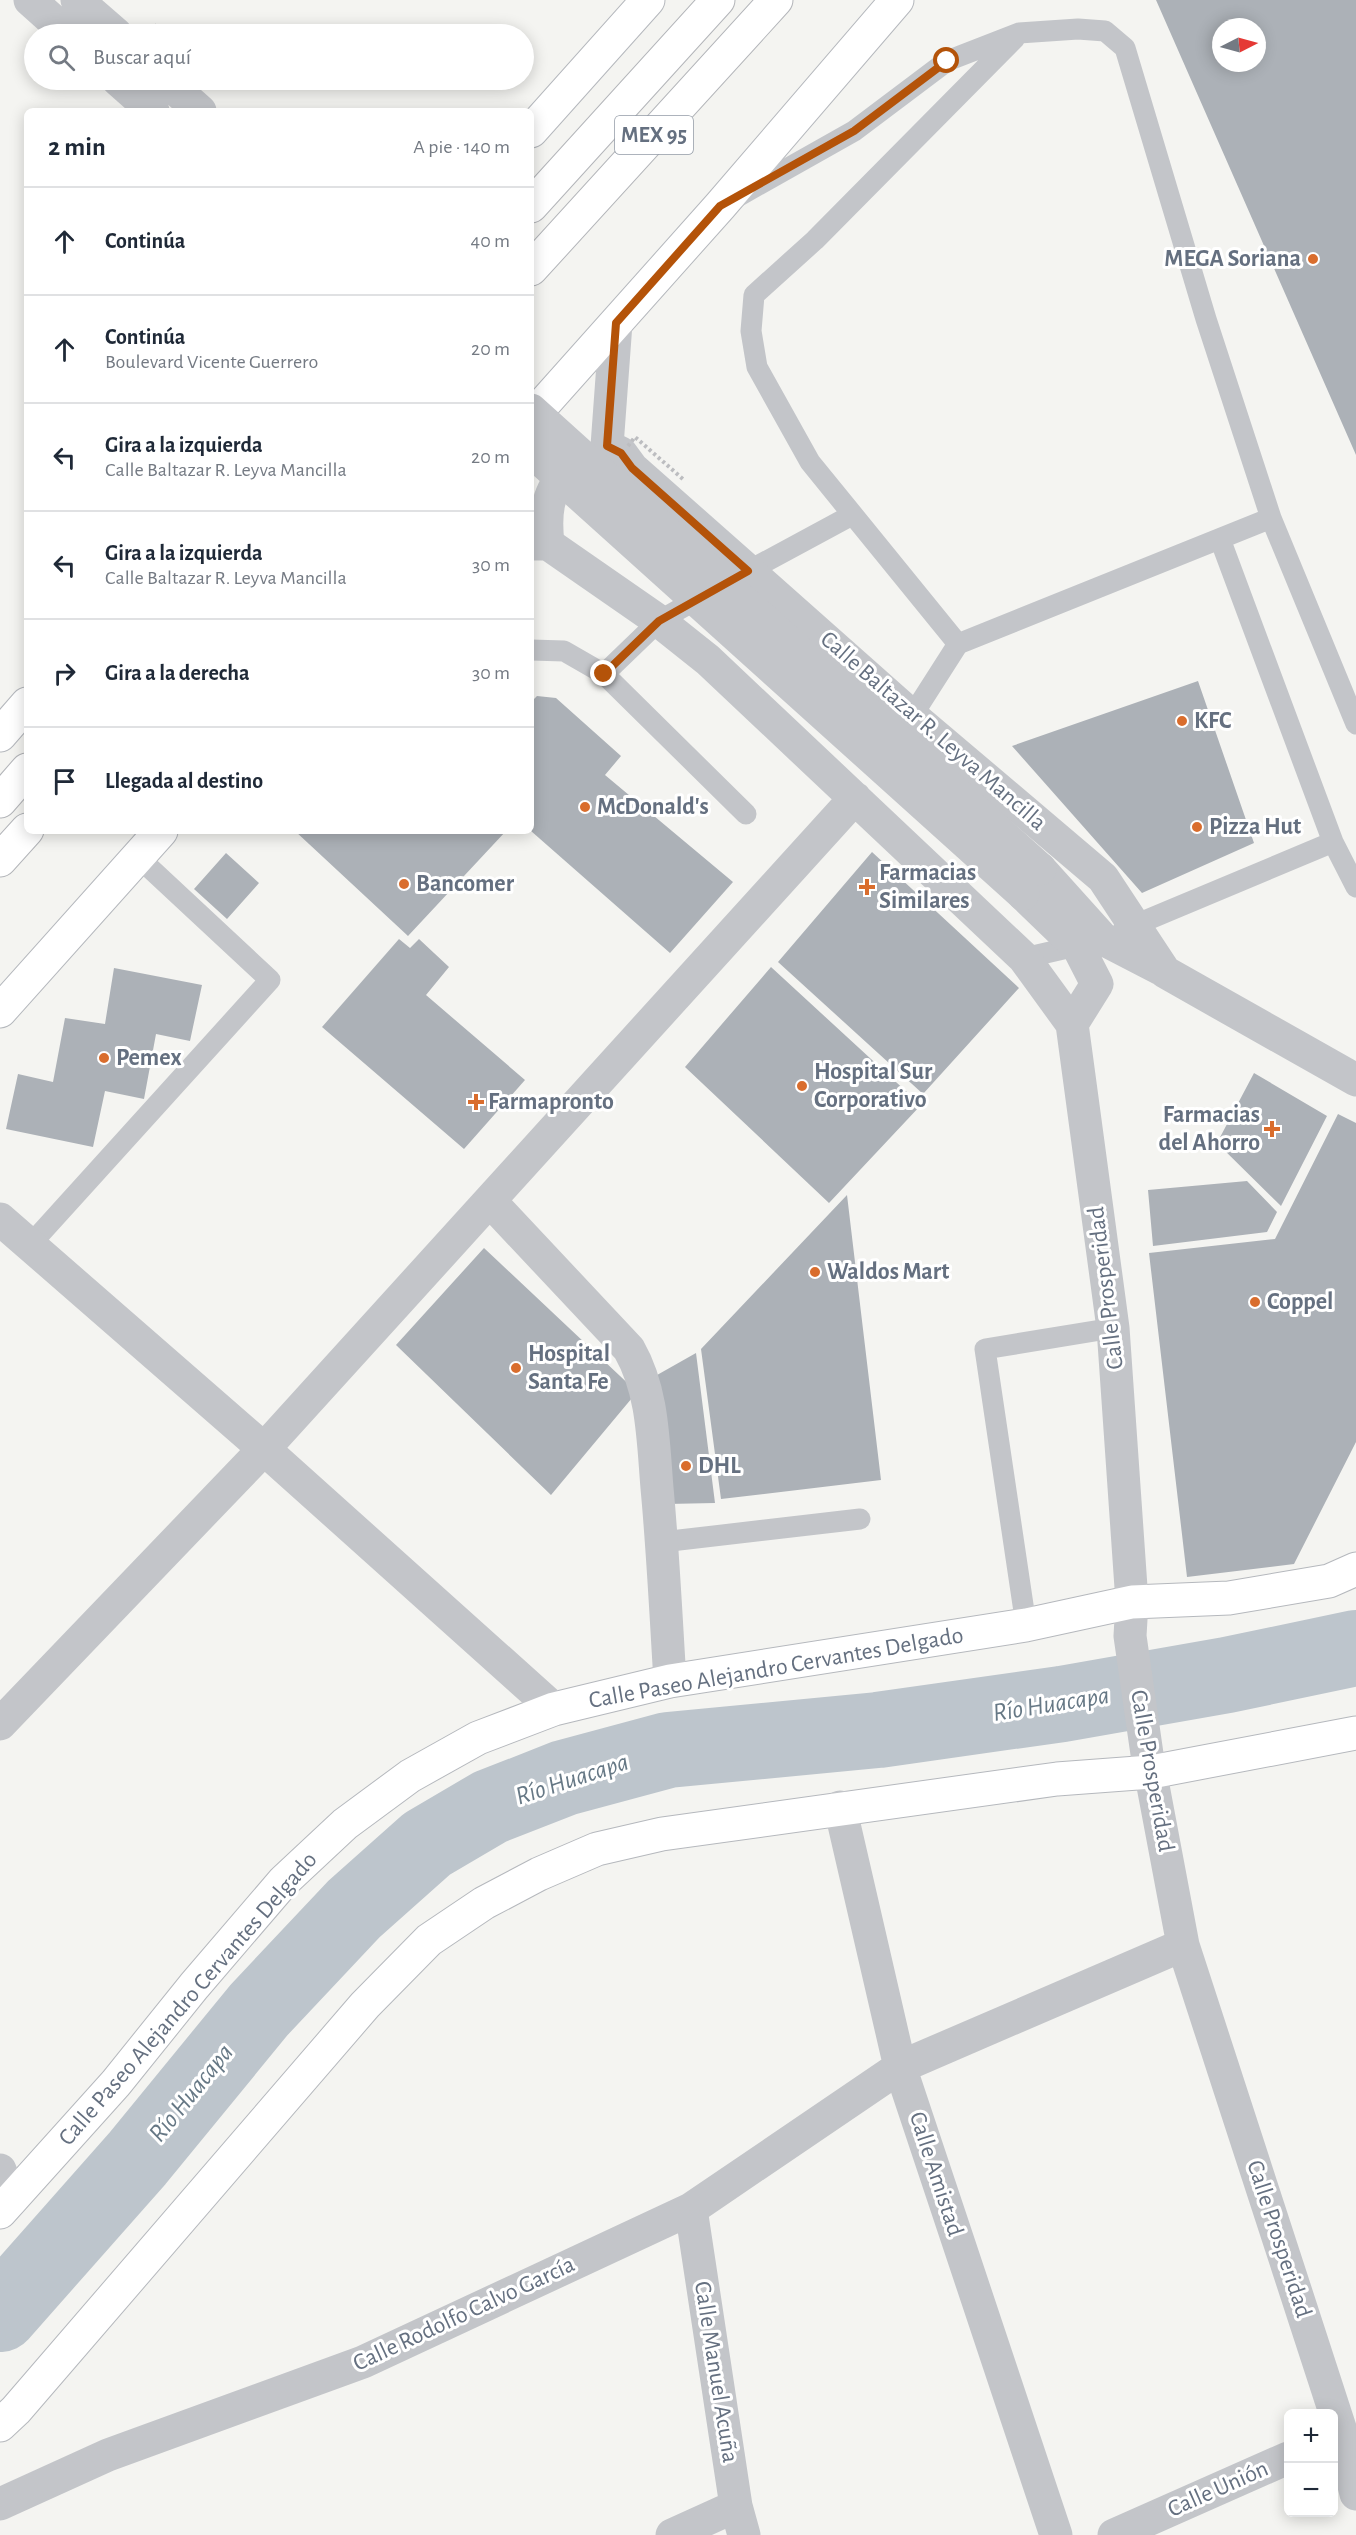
<!DOCTYPE html>
<html lang="es">
<meta charset="utf-8">
<style>
:root{--surface:#fff;--page:#f2f2f3;--text:#1f2937;--muted:#747a83;--line:#e0e1e3}
body{margin:0;font-family:"Alegreya Sans",sans-serif;background:var(--page);color:var(--text)}
.controls{position:absolute;right:18px;bottom:18px;display:grid;overflow:hidden;border-radius:9px;box-shadow:0 3px 15px #0003}
.controls button{width:54px;height:54px;display:grid;place-items:center;padding:0;border:0;border-bottom:2px solid var(--line);background:var(--surface);color:var(--text);font:30px sans-serif}
.compass{position:absolute;left:1212px;top:18px;width:54px;height:54px;border-radius:50%;background:var(--surface);box-shadow:0 3px 15px #0003;rotate:84deg}
.stop{position:absolute;width:18px;height:18px;margin:-14px;border:4px solid #b45309;border-radius:50%;background:#fff}
.stop.end{background:#b45309;border-color:#fff;box-shadow:0 2px 6px #0008}
.list{margin:0;padding:0;list-style:none}
h2{display:flex;justify-content:space-between;align-items:center;height:78px;margin:0;padding:0 24px;font-size:26px}
h2 small{font-size:20px;font-weight:400;color:var(--muted)}
.list li{display:grid;grid-template-columns:39px 1fr auto;gap:18px;align-items:center;box-sizing:border-box;height:108px;padding:0 24px;border-top:2px solid var(--line)}
.list b{display:block;font-size:22px;white-space:nowrap}
.list p{margin:0;font-size:20px;white-space:nowrap;color:var(--muted)}
.list em{font-size:20px;font-style:normal;color:var(--muted)}
.icon{flex:none;width:33px;height:33px;fill:none;stroke:currentColor;stroke-width:2;stroke-linecap:round;stroke-linejoin:round}
.map{position:relative;flex:none;width:1356px;height:2535px;overflow:hidden}
.search{position:absolute;background:var(--surface);box-shadow:0 3px 15px #0003;left:24px;top:24px;width:510px;height:66px;display:flex;align-items:center;gap:15px;box-sizing:border-box;padding:0 21px;border-radius:33px;color:var(--muted);font-size:22px}
.panel{position:absolute;background:var(--surface);box-shadow:0 3px 15px #0003;left:24px;top:108px;width:510px;height:726px;border-radius:9px}
.map>svg:first-child{display:block}
.lines{fill:none;stroke-linecap:round;stroke-linejoin:round}
.river{stroke:#bdc5cc;stroke-width:76}
.building{fill:#acb1b7;fill-rule:evenodd}
.secondary-casing{stroke:#b5b8bd;stroke-width:35}
.trunk-casing{stroke:#b3b5b9;stroke-width:35}
.path{stroke:#bcbdc0;stroke-width:4;stroke-dasharray:3 3;stroke-linecap:butt}
.service{stroke:#c3c5c9;stroke-width:21}
.minor{stroke:#c3c5c9;stroke-width:33}
.secondary{stroke:#fff;stroke-width:33}
.trunk{stroke:#fff;stroke-width:33}
.path-bridge{stroke:#bcbdc0;stroke-width:4;stroke-dasharray:3 3;stroke-linecap:butt}
.minor-bridge{stroke:#c3c5c9;stroke-width:33}
.route{stroke:#b45309;stroke-width:8}
.poi-dot{fill:#d96d2d;stroke:#fff;stroke-width:2}
.labels{text-anchor:middle;dominant-baseline:central;stroke-width:6;stroke-linejoin:round;paint-order:stroke}
.shield{fill:#fff;stroke:#939ba6;stroke-width:1.5}
.shield-label{font-size:22px;font-weight:bold;fill:#657080}
.poi-label{font-size:24px;font-weight:bold;fill:#657080;stroke:#fff;text-anchor:start}
.street-label{font-size:24px;fill:#657080;stroke:#fff}
.water-label{font-size:26px;font-style:italic;fill:#667885;stroke:#fff}
</style>
<div class="map">
<svg width="1356" height="2535" viewBox="0 0 1356 2535">
<rect width="100%" height="100%" fill="#f4f4f1"/>
<g class="lines">
<path class="river" d="M0,2314L137,2159L259,2010L354,1909L427,1844L490,1807L564,1778L668,1750L878,1730L1062,1704L1227,1675L1356,1648"/>
</g>
<path class="building" d="M1156,0H1356V455ZM1221,27H1257V63H1221Z
M1198,681L1254,843L1142,893L1012,746Z
M537,696L556,698L621,756L605,775L733,882L670,953L531,831V702Z
M295,831H506L408,936Z
M872,852L1019,988L923,1094L778,962Z
M226,853L259,883L227,919L194,889Z
M399,939L410,948L419,939L449,967L426,995L525,1080L464,1149L322,1027Z
M771,967L921,1105L829,1203L685,1067Z
M114,968L202,985L190,1041L156,1034L144,1099L105,1091L93,1147L6,1129L18,1074L53,1082L65,1018L105,1024Z
M1254,1073L1327,1116L1281,1206L1217,1143Z
M1338,1114L1356,1123V1442L1294,1564L1187,1577L1149,1253L1275,1239Z
M1247,1181L1277,1212L1267,1232L1153,1246L1148,1190Z
M847,1195L881,1480L721,1499L701,1349Z
M484,1248L637,1392L551,1495L396,1345Z
M696,1353L715,1503L667,1504L650,1379Z"/>
<g class="lines">
<g class="secondary-casing">
<path id="secondary" d="M531,131L648,0
M531,418L720,206L897,0
M0,735L27,704
M0,1011L161,831
M0,2212L116,2083L194,1986L284,1881L345,1824L410,1776L478,1738L554,1709L670,1681L1026,1625L1132,1602L1229,1598L1329,1581L1356,1569
M0,2425L16,2410L365,2005L429,1940L484,1903L539,1874L597,1849L662,1834L1057,1779L1151,1772L1356,1733"/>
</g>
<g class="trunk-casing">
<path id="trunk" d="M531,206L718,0
M531,269L776,0
M0,801L27,770
M0,860L27,830"/>
</g>
<path class="path" d="M154,25L164,34"/>
<path class="service" d="M737,197L854,131L947,61L1019,33L1078,29L1105,31L1125,48L1206,319L1271,518L958,644L912,716
M1271,518L1356,724
M1220,539L1333,842L1356,887
M739,576L852,515
M958,644L810,462L757,367L751,331L754,295L815,240L1015,38
M531,650L564,651L604,674L746,814
M604,674L659,621L706,594
M1123,930L1333,842
M1024,958L1085,944
M30,1245L270,980L138,857
M662,1542L860,1519
M1026,1625L985,1349L1113,1328"/>
<path class="minor" d="M30,0L68,34
M77,0L116,34
M118,80L153,111
M165,80L200,111
M616,323L607,446L621,453L632,468L912,716L1103,878L1165,972L1356,1080
M531,544H548L659,621L708,660L1024,958L1072,1024L1113,1328L1132,1602L1130,1636L1147,1754L1183,1945L1342,2434L1356,2494
M548,544C543,498 552,490 577,454
M1040,869L1103,939L1161,969
M1023,894L1078,947L1097,984L1072,1024
M490,1201L629,1349C653,1391 653,1440 657,1488C663,1552 666,1617 670,1681
M0,1219L264,1449L554,1709
M0,1724L264,1449L855,798
M840,1807L900,2067L1056,2535
M0,2170L12,2199
M691,2209L736,2506L744,2535
M0,2504L108,2455L363,2362L691,2209L900,2067L1183,1945
M672,2535L736,2506
M1114,2535L1288,2458"/>
<use href="#secondary" class="secondary"/>
<use href="#trunk" class="trunk"/>
<path class="path-bridge" d="M628,446L635,437L684,480"/>
<path class="minor-bridge" d="M531,410L1040,869
M531,451L1023,894"/>
</g>
<g class="lines">
<path class="route" d="M604,674L659,621L748,571L632,468L621,453L607,446L616,323L720,206L854,131L947,61"/>
</g>
<g class="poi-dot">
<circle cx="1313" cy="259" r="6"/>
<circle cx="1182" cy="721" r="6"/>
<circle cx="585" cy="807" r="6"/>
<circle cx="1197" cy="827" r="6"/>
<circle cx="404" cy="884" r="6"/>
<path d="M864 878h6v6h6v6h-6v6h-6v-6h-6v-6h6z"/>
<circle cx="104" cy="1058" r="6"/>
<circle cx="802" cy="1086" r="6"/>
<path d="M473 1093h6v6h6v6h-6v6h-6v-6h-6v-6h6z"/>
<path d="M1269 1120h6v6h6v6h-6v6h-6v-6h-6v-6h6z"/>
<circle cx="815" cy="1272" r="6"/>
<circle cx="1255" cy="1302" r="6"/>
<circle cx="516" cy="1368" r="6"/>
<circle cx="686" cy="1466" r="6"/>
</g>
<g class="labels">
<rect class="shield" x="615" y="116" width="78" height="38" rx="4.5"/>
<g class="shield-label">
<text x="654" y="135">MEX 95</text>
</g>
<g class="poi-label">
<text x="1301" y="259" text-anchor="end">MEGA Soriana</text>
<text x="1194" y="721">KFC</text>
<text x="597" y="807">McDonald's</text>
<text x="1209" y="827">Pizza Hut</text>
<text x="879" y="873">Farmacias<tspan x="879" dy="28">Similares</tspan></text>
<text x="416" y="884">Bancomer</text>
<text x="116" y="1058">Pemex</text>
<text x="814" y="1072">Hospital Sur<tspan x="814" dy="28">Corporativo</tspan></text>
<text x="488" y="1102">Farmapronto</text>
<text x="1260" y="1115" text-anchor="end">Farmacias<tspan x="1260" dy="28">del Ahorro</tspan></text>
<text x="827" y="1272">Waldos Mart</text>
<text x="1267" y="1302">Coppel</text>
<text x="528" y="1354">Hospital<tspan x="528" dy="28">Santa Fe</tspan></text>
<text x="698" y="1466">DHL</text>
</g>
<g class="street-label">
<text transform="translate(933 731) rotate(41)">Calle Baltazar R. Leyva Mancilla</text>
<text transform="translate(1106 1288) rotate(-97)">Calle Prosperidad</text>
<text transform="translate(776 1668) rotate(-10)">Calle Paseo Alejandro Cervantes Delgado</text>
<text transform="translate(1152 1771) rotate(80)">Calle Prosperidad</text>
<text transform="translate(188 1999) rotate(-49)">Calle Paseo Alejandro Cervantes Delgado</text>
<text transform="translate(936 2174) rotate(72)">Calle Amistad</text>
<text transform="translate(1279 2239) rotate(72)">Calle Prosperidad</text>
<text transform="translate(464 2314) rotate(-25)">Calle Rodolfo Calvo García</text>
<text transform="translate(716 2372) rotate(81)">Calle Manuel Acuña</text>
<text transform="translate(1218 2489) rotate(-24)">Calle Unión</text>
</g>
<g class="water-label">
<text transform="translate(1051 1704) rotate(-9)">Río Huacapa</text>
<text transform="translate(572 1779) rotate(-18)">Río Huacapa</text>
<text transform="translate(191 2093) rotate(-51)">Río Huacapa</text>
</g>
</g>
</svg>
<div class="controls">
<button>+</button>
<button>−</button>
</div>
<svg class="compass" viewBox="-18 -18 36 36"><path d="M0-13l5 13h-10z" fill="#e53935"/><path d="M0 13l5-13h-10z" fill="#747a83"/></svg>
<div class="stop" style="left:947px;top:61px"></div>
<div class="stop end" style="left:604px;top:674px"></div>
<div class="search"><svg class="icon" aria-label="search" viewBox="0 0 24 24"><circle cx="10" cy="10" r="6"/><path d="M15 15l6 6"/></svg>Buscar aquí</div>
<section class="panel">
<h2>2 min<small>A pie · 140 m</small></h2>
<ul class="list">
<li><svg class="icon" aria-label="ahead" viewBox="0 0 24 24"><path d="M12 20V5M6 11l6-6 6 6"/></svg><div><b>Continúa</b></div><em>40 m</em></li>
<li><svg class="icon" aria-label="ahead" viewBox="0 0 24 24"><path d="M12 20V5M6 11l6-6 6 6"/></svg><div><b>Continúa</b><p>Boulevard Vicente Guerrero</p></div><em>20 m</em></li>
<li><svg class="icon" aria-label="left" viewBox="0 0 24 24"><path d="M17 20v-9H6M10 6l-5 5 5 5"/></svg><div><b>Gira a la izquierda</b><p>Calle Baltazar R. Leyva Mancilla</p></div><em>20 m</em></li>
<li><svg class="icon" aria-label="left" viewBox="0 0 24 24"><path d="M17 20v-9H6M10 6l-5 5 5 5"/></svg><div><b>Gira a la izquierda</b><p>Calle Baltazar R. Leyva Mancilla</p></div><em>30 m</em></li>
<li><svg class="icon" aria-label="right" viewBox="0 0 24 24"><path d="M7 20v-9h11M14 6l5 5-5 5"/></svg><div><b>Gira a la derecha</b></div><em>30 m</em></li>
<li><svg class="icon" aria-label="arrive" viewBox="0 0 24 24"><path d="M6 21V4h12l-3 4 3 4H6"/></svg><div><b>Llegada al destino</b></div></li>
</ul>
</section>
</div>
